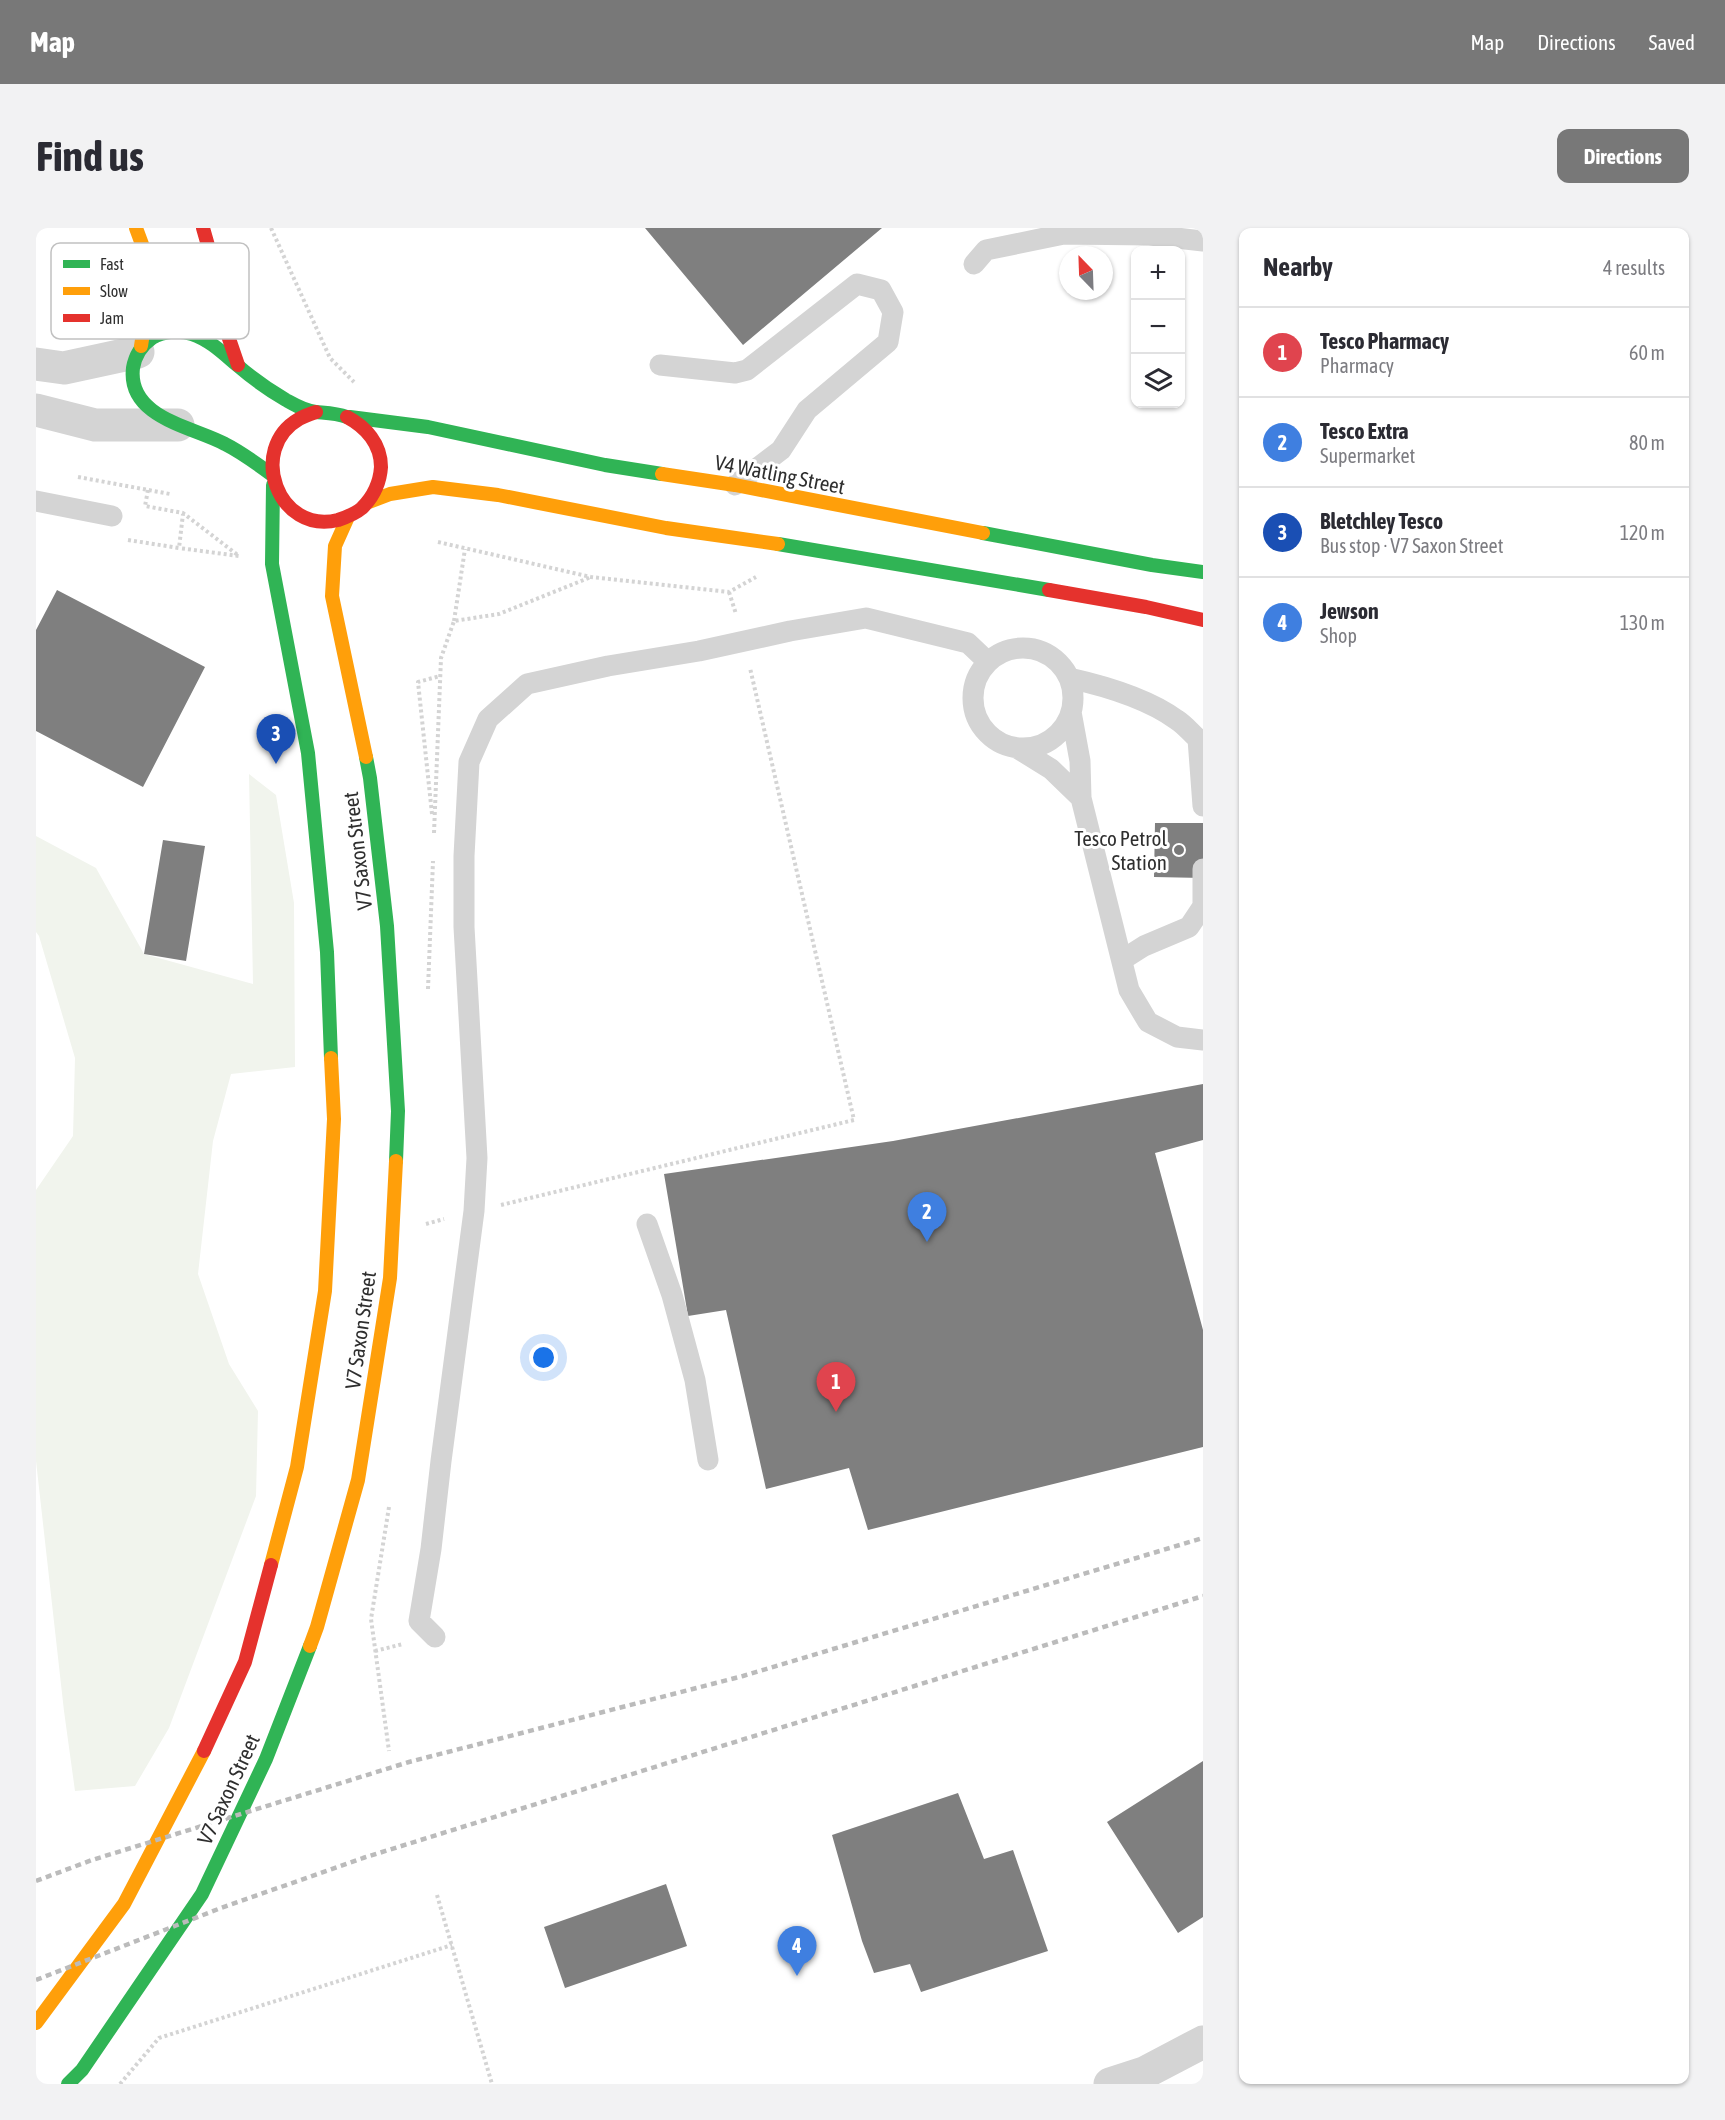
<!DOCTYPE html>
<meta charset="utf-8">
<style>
:root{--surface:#fff;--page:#f2f2f3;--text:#2b2b33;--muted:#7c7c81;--line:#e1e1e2;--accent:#787878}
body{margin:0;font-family:"Asap Condensed",sans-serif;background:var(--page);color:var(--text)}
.controls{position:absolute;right:18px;top:18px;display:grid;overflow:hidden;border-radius:12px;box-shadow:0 2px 4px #0004}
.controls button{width:54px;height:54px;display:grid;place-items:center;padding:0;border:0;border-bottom:2px solid var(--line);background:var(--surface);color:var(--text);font:30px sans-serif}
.compass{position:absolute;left:1023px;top:18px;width:54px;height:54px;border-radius:50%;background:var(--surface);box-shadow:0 2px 4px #0004;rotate:337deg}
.you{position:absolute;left:508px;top:1130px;width:21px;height:21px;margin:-15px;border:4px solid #fff;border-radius:50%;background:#1a73e8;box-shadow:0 0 0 9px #1a73e833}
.badge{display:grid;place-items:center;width:39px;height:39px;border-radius:50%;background:var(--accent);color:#fff;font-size:20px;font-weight:700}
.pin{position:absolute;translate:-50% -50px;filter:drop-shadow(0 2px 3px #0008)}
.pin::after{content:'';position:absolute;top:32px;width:21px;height:18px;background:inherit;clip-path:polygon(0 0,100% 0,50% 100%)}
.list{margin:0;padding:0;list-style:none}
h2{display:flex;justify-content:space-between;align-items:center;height:78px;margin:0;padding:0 24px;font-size:26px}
h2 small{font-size:20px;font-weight:400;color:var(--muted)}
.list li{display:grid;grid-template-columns:39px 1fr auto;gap:18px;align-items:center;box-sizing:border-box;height:90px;padding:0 24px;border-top:2px solid var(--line)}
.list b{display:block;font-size:22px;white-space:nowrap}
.list p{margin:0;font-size:20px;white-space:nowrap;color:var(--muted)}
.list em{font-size:20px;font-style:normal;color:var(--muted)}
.icon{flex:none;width:33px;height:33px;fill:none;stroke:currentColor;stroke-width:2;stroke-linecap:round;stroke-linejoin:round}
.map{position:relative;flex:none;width:1167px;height:1856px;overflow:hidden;border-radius:12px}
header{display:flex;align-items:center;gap:36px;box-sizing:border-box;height:84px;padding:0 30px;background:var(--accent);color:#fff}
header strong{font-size:28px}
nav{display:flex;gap:33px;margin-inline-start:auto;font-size:21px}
.intro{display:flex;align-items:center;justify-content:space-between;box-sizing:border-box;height:144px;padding:0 36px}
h1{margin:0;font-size:42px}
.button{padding:15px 27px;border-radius:12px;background:var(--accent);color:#fff;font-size:21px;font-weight:700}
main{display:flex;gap:36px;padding:0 36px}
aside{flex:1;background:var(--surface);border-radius:12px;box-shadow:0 2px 4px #0004}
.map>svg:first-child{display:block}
.green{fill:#f1f4ed}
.building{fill:#7f7f7f}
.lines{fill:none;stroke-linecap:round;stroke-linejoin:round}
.path{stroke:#d4d4d4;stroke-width:4;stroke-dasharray:3 3;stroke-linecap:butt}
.lane{stroke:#d4d4d4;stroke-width:21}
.street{stroke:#d4d4d4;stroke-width:33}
.fast{stroke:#30b455;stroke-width:14}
.slow{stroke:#ff9f0a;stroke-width:14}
.jam{stroke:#e5322d;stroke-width:14}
.rail{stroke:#bbb;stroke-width:4.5;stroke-dasharray:6 4.5;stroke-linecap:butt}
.poi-dot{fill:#787878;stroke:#fff;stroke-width:2}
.labels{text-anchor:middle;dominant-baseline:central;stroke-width:6;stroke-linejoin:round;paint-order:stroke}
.street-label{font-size:21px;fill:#2f2f2f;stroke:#fff}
.poi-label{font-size:21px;fill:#2f2f2f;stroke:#fff;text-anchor:end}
.key{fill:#fff;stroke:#c1c1c1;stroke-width:1.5}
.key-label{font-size:16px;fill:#2f2f2f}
</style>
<header>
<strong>Map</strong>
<nav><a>Map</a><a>Directions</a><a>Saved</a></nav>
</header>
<div class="intro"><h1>Find us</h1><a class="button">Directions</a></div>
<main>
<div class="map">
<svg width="1167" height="1856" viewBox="0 0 1167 1856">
<rect width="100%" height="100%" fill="#fff"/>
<path class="green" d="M213,546L240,567L258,675L259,839L195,846L177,913L162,1046L193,1136L222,1183L220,1268L133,1500L99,1558L39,1563L28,1483L0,1233V962L37,908L39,830L3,708L0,704V608L60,640L108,726L217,756Z"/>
<path class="building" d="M609,0H846L707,117Z
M21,362L169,439L107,559L0,503V402Z
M1119,595H1167V650L1118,649Z
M127,612L169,618L150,733L108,726Z
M1167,856V912L1119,925L1167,1102V1219L832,1302L813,1240L730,1261L690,1082L652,1088L628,946L857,913Z
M1167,1533V1689L1142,1705L1071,1594Z
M922,1565L948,1631L977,1622L1012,1723L885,1764L874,1736L838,1745L826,1713L796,1607Z
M630,1656L651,1718L529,1760L508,1699Z"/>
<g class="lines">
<path class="path" d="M235,0L294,130L318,154
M42,249L134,266
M112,262L109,278L147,285L203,328L143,320
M92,312L143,320L147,286
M402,314L555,349L693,364L720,349
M693,364L700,386
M418,393L429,321
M396,586L382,454L404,448
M398,605L405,430L418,393L463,386L555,349
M392,761L397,633
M465,977L818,892L714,440
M390,996L408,991
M353,1279L335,1391L353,1523
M339,1423L367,1416
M401,1667L456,1856
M84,1856L123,1810L416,1717"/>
<path class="lane" d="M938,36L950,22L1028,6L1114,7L1167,13
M624,137L699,145L711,142L821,56L845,62L857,84L852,114L771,182L745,222L699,257
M0,273L76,288
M937 470a50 50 0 1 1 100 0a50 50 0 1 1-100 0Z
M1033,450C1069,458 1111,470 1141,492C1149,497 1155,505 1162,511L1167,578
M1035,484L1044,533L1045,570L1093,762L1112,794L1141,809L1167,812
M981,520L1015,541L1045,570
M1086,732L1108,718L1153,699L1167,678V641
M611,996L636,1067L659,1152L672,1232
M399,1409L383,1393L395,1321L405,1233L438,983L441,930L428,699V628L433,534L452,491L491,456L572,438L663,423L754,403L830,390L932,415L952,434"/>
<path class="street" d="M0,136L28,140L102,124
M0,182L59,197H142
M1074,1856L1108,1845L1167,1814"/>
<path class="fast" d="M314,189L392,199L569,237L626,246
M235,246C220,235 205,224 189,216C158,199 91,190 97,140C99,128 106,117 116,110C128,103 144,102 156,106C174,112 188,126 201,137C216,150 233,162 250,172C259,177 269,183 280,184C291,185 300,185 311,189
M237,257L236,336L272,525L291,724L295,830
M947,305L1116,337L1167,344
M742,316L1013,362
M330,529L334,550L351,698L362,883L360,933
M32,1856L46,1842L166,1666L230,1531L274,1418"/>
<path class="slow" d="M100,0L107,19L114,60L105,118
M626,246L699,257L947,305
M333,274L354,266L397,259L462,267L630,300L742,316
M312,289L299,318L296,368L330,529
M235,1337L261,1239L289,1063L298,891L295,830
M274,1418L281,1399L322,1252L354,1050L360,933
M0,1795L88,1676L168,1523"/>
<path class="jam" d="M167,0L179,42L187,93L202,137
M280,184C274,186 268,188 263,191C211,221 242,307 302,292C311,289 319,286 326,280C337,269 344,254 345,239C345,216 330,199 311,189
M1013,362L1110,379L1167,392
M168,1523L209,1434L235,1337"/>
<path class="rail" d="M0,1653L56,1632L373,1534L707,1448L1167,1310
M0,1752L185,1680L327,1630L1167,1368"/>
</g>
<circle class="poi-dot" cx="1143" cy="622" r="6"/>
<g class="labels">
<g class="street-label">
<text transform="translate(744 246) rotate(11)">V4 Watling Street</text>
<text transform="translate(321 623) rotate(-97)">V7 Saxon Street</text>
<text transform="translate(324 1102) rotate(-82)">V7 Saxon Street</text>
<text transform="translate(192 1561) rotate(-65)">V7 Saxon Street</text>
</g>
<g class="poi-label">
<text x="1131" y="610">Tesco Petrol<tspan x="1131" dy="24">Station</tspan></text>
</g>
</g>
<rect x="15" y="15" width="198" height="96" rx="9" class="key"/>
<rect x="27" y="32" width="27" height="8" fill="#30b455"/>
<rect x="27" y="59" width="27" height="8" fill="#ff9f0a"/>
<rect x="27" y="86" width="27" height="8" fill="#e5322d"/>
<g class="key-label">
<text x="64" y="42">Fast</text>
<text x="64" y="69">Slow</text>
<text x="64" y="96">Jam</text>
</g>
</svg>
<div class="controls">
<button>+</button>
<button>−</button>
<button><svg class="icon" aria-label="layers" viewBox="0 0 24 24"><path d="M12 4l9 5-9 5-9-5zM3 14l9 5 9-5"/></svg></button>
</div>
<svg class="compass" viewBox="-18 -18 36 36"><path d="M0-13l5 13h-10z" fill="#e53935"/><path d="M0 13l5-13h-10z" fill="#7c7c81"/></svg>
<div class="you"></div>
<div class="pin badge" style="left:800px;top:1184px;background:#e0444e">1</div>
<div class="pin badge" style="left:891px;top:1014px;background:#3f7fe0">2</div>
<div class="pin badge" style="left:240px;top:536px;background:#1a4fb4">3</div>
<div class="pin badge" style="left:761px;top:1748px;background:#3f7fe0">4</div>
</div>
<aside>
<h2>Nearby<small>4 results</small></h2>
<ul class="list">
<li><span class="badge" style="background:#e0444e">1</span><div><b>Tesco Pharmacy</b><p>Pharmacy</p></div><em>60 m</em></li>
<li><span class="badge" style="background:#3f7fe0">2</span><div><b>Tesco Extra</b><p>Supermarket</p></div><em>80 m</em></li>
<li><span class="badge" style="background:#1a4fb4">3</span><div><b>Bletchley Tesco</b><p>Bus stop · V7 Saxon Street</p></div><em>120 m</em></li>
<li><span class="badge" style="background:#3f7fe0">4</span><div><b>Jewson</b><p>Shop</p></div><em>130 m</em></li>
</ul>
</aside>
</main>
